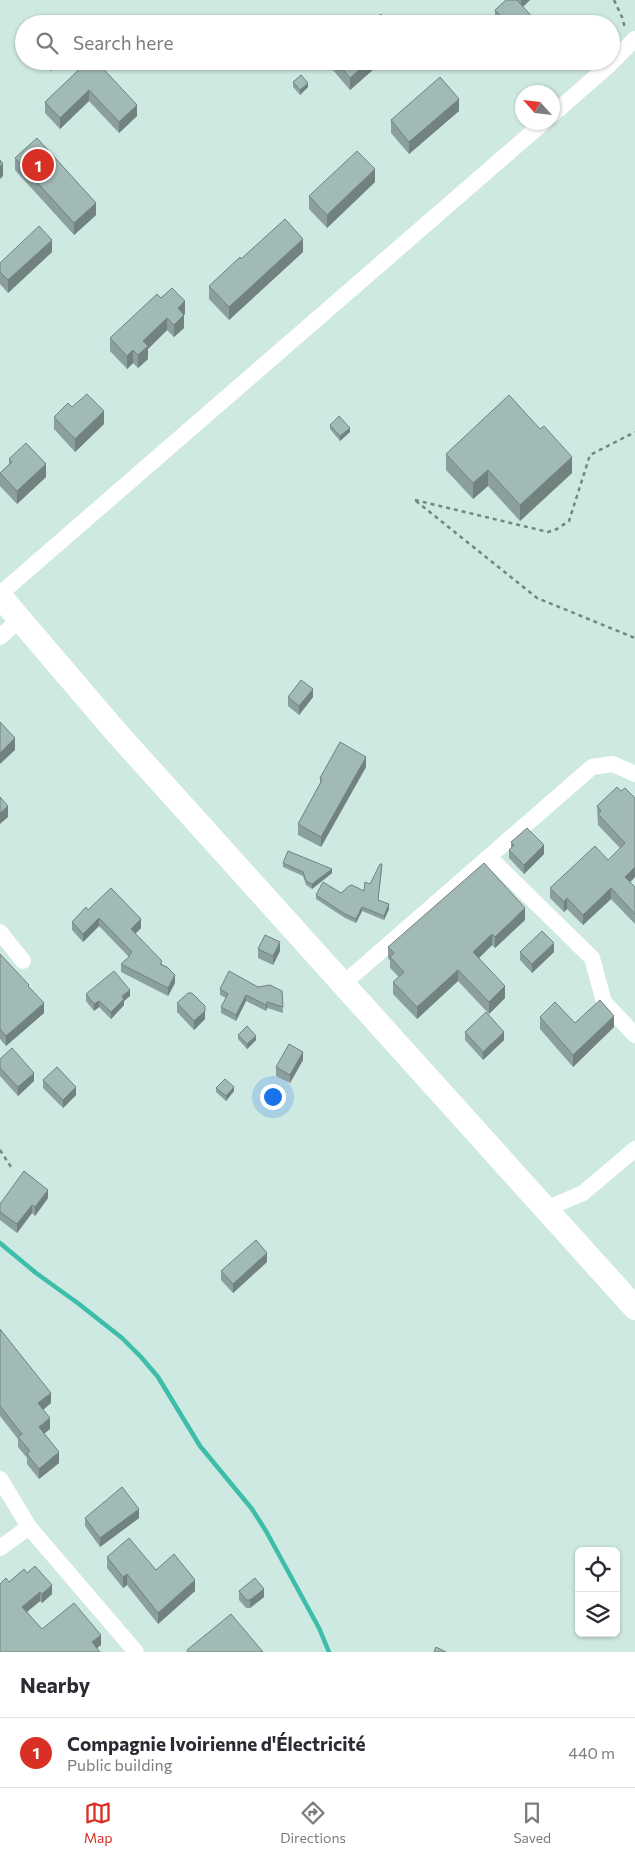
<!DOCTYPE html>
<meta charset="utf-8">
<style>
:root{--surface:#fff;--page:#f7f7f7;--text:#2b2b33;--muted:#7c7c81;--line:#e1e1e2;--accent:#d93025}
body{margin:0;font-family:Commissioner,sans-serif;background:var(--page);color:var(--text)}
.controls{position:absolute;right:15px;bottom:15px;display:grid;overflow:hidden;border-radius:8px;box-shadow:0 1px 4px #0004}
.controls button{width:45px;height:45px;display:grid;place-items:center;padding:0;border:0;border-bottom:1px solid var(--line);background:var(--surface);color:var(--text);font:25px sans-serif}
.compass{position:absolute;left:515px;top:85px;width:45px;height:45px;border-radius:50%;background:var(--surface);box-shadow:0 1px 4px #0004;rotate:297deg}
.you{position:absolute;left:272px;top:1096px;width:18px;height:18px;margin:-12px;border:4px solid #fff;border-radius:50%;background:#1a73e8;box-shadow:0 0 0 8px #1a73e833}
.badge{display:grid;place-items:center;width:32px;height:32px;border-radius:50%;background:var(--accent);color:#fff;font-size:16px;font-weight:700}
.pin{position:absolute;translate:-50% -50%;border:2px solid #fff;box-shadow:0 1px 5px #0006}
.list{margin:0;padding:0;list-style:none}
h2{display:flex;justify-content:space-between;align-items:center;height:65px;margin:0;padding:0 20px;font-size:21px}
h2 small{font-size:16px;font-weight:400;color:var(--muted)}
.list li{display:grid;grid-template-columns:32px 1fr auto;gap:15px;align-items:center;box-sizing:border-box;height:70px;padding:0 20px;border-top:1px solid var(--line)}
.list b{display:block;font-size:19px;white-space:nowrap}
.list p{margin:0;font-size:16px;white-space:nowrap;color:var(--muted)}
.list em{font-size:16px;font-style:normal;color:var(--muted)}
.icon{flex:none;width:28px;height:28px;fill:none;stroke:currentColor;stroke-width:2;stroke-linecap:round;stroke-linejoin:round}
.map{position:relative;flex:none;width:635px;height:1652px;overflow:hidden}
.search{position:absolute;background:var(--surface);box-shadow:0 1px 4px #0004;left:15px;right:15px;top:15px;height:55px;display:flex;align-items:center;gap:12px;box-sizing:border-box;padding:0 18px;border-radius:28px;color:var(--muted);font-size:19px}
.sheet{height:135px;background:var(--surface)}
nav{display:flex;justify-content:space-around;align-items:center;box-sizing:border-box;height:70px;border-top:1px solid var(--line);background:var(--surface);font-size:14px;color:var(--muted)}
nav a{display:grid;justify-items:center;gap:2px}
nav .on{color:var(--accent)}
.map>svg:first-child{display:block}
.lines{fill:none;stroke-linecap:round;stroke-linejoin:round}
.stream{stroke:#3dbeab;stroke-width:4.5}
.path{stroke:#748682;stroke-width:2.5;stroke-dasharray:4 4;stroke-linecap:butt}
.street{stroke:#fff;stroke-width:16}
.secondary{stroke:#fff;stroke-width:24}
.wall{fill:#8ba09c}
.shaded-wall{fill:#71827f}
.building{fill:#a2bab5;stroke:#71827f}
</style>
<div class="map">
<svg width="635" height="1652" viewBox="0 0 635 1652">
<rect width="100%" height="100%" fill="#cee8e2"/>
<g class="lines">
<path class="stream" d="M0,1243L36,1273L79,1304L122,1338L141,1357L158,1377L200,1446L252,1509L266,1531L319,1628L329,1652"/>
<path class="path" d="M614,0L622,17L625,28
M415,500L548,532L557,529L569,521L590,455L635,432
M416,501L537,598L635,638
M0,1150L13,1170"/>
<path class="street" d="M552,115L608,66L635,39
M0,594L544,122
M0,637L20,619
M489,857L592,958L604,1002L635,1035
M0,932L23,961
M343,984L592,767L613,764L635,774
M546,1209L583,1193L635,1149
M0,1479L29,1527L136,1652
M0,1548L29,1527"/>
<path class="secondary" d="M0,596L116,732L635,1308"/>
</g>
<path class="wall" d="M506,0H530L523,7L536,24H500L495,19V10Z
M41,61H62L51,71Z
M88,61L137,116L119,133L89,101L60,129L45,113V102Z
M332,61H383L350,90L332,69Z
M293,82L308,87L300,95L293,87Z
M459,111L409,154L391,133V120Z
M15,158L96,215L74,235L15,170Z
M375,182L327,228L309,209V196Z
M52,252L8,293L0,284V263Z
M303,252L229,320L209,299V286L241,259Z
M161,298L185,314L184,315V328L174,337L167,330L148,349V359L138,368L133,363L127,369L110,351V338Z
M72,407L104,424L75,452L54,429V417Z
M330,425L350,432L340,441L330,429Z
M446,454L572,473L520,521L488,486L473,499L446,470Z
M9,459L46,477L17,504L0,486V473L9,464Z
M288,697H313L299,715L288,706Z
M366,767L321,847L298,835V824L320,784V778Z
M621,791L635,798V877L630,882L635,888V924L611,899L583,925L567,909L564,912L550,898V888L608,860L620,848L598,825L597,806Z
M511,842L544,854L524,874L509,858V850L511,848Z
M283,863L332,873L312,889L306,885L303,876L283,867Z
M382,869L378,900L389,909L384,920L362,911L356,923L345,918L316,899V895L364,891Z
M88,910L141,928L135,934L162,964L175,983L168,996L121,972V964L129,957L99,926L83,942L72,930V922Z
M525,920L495,948L492,945L479,958L505,998L489,1014L458,981L417,1019L393,994V982L399,977L390,968V961L388,958V947Z
M258,949L280,951L273,965L258,958Z
M520,952H554L532,973L520,960Z
M0,954L29,987L44,1013L6,1046L0,1039Z
M258,987L282,991L283,1013L267,1008L266,1011L246,1001L236,1021L221,1013V1007L226,998L220,995V989Z
M86,994L130,996L124,1001V1005L111,1019L99,1007L94,1011L86,1001Z
M177,1003L205,1019L194,1030L177,1012Z
M540,1017L575,1023L614,1027L573,1067L540,1029Z
M465,1032L504,1040L483,1060L465,1040Z
M238,1035L256,1040L247,1049L238,1039Z
M0,1059L34,1081L18,1096L0,1076Z
M303,1060L290,1083L276,1076V1067Z
M43,1080L76,1095L63,1108L43,1088Z
M216,1088L234,1091L226,1101L216,1092Z
M48,1198L35,1216L32,1213L17,1233L0,1220V1204Z
M267,1262L233,1293L221,1280V1271Z
M0,1329L51,1403L43,1410L50,1429L44,1433L59,1463L39,1479L27,1464V1458L18,1447V1439L0,1416Z
M85,1518H139L100,1547L85,1526Z
M107,1557L156,1570L195,1591L158,1624L127,1585L123,1588L107,1568Z
M27,1573L52,1594L42,1603L40,1601L27,1612L42,1629L101,1645L96,1648L0,1652L9,1582Z
M239,1591L264,1597L250,1608H246L239,1600Z"/>
<path class="shaded-wall" d="M521,0H530L521,8Z
M53,61H62L51,71V63Z
M369,61H383L350,90V78Z
M308,83V87L300,95V90Z
M89,90V101L60,129V118Z
M459,99V111L409,154V142Z
M137,105V116L119,133V122Z
M3,164V176L0,179V167Z
M375,169V182L327,228V215Z
M96,203V215L74,235V223Z
M303,239V252L229,320V307Z
M52,240V252L8,293V280Z
M185,301V314L178,321V308Z
M184,315V328L174,337V325Z
M167,318V330L148,349V359L138,368V355L143,341Z
M133,350V363L127,369V356Z
M104,411V424L75,452V439Z
M350,428V432L340,441V436Z
M572,457V473L520,521V505Z
M46,464V477L17,504V491Z
M488,470V486L473,499V483Z
M313,689V697L299,715V706Z
M15,738V750L0,764V753Z
M366,757V767L321,847V837Z
M8,806V817L0,824V813Z
M544,845V854L524,874V865Z
M635,867V877L625,887V877Z
M332,869V873L312,889V884Z
M611,888V899L583,925V915Z
M567,898V909L564,912V902Z
M389,904V909L384,920V916Z
M362,907V911L356,923V919Z
M525,908V920L495,948V937Z
M99,918V926L83,942V934Z
M141,919V928L131,938V929Z
M492,934V945L473,964V952Z
M280,942V951L273,965V956Z
M554,943V952L532,973V964Z
M458,970V981L417,1019V1007Z
M175,975V983L168,996V988Z
M505,986V998L489,1014V1002Z
M130,990V996L124,1001V1005L111,1019V1012L122,996Z
M246,995V1001L236,1021V1015Z
M99,1001V1007L94,1011V1004Z
M267,1002V1008L266,1011V1005Z
M44,1003V1013L6,1046V1036Z
M205,1011V1019L194,1030V1021Z
M614,1016V1027L573,1067V1055Z
M504,1032V1040L483,1060V1052Z
M256,1036V1040L247,1049V1044Z
M303,1052V1060L290,1083V1075Z
M34,1073V1081L18,1096V1087Z
M76,1087V1095L63,1108V1100Z
M234,1087V1091L226,1101V1096Z
M48,1190V1198L35,1216V1207Z
M32,1205V1213L17,1233V1224Z
M267,1253V1262L233,1293V1284Z
M51,1393V1403L38,1414V1403Z
M50,1418V1429L39,1438V1427Z
M59,1452V1463L39,1479V1469Z
M139,1509V1518L100,1547V1538Z
M127,1574V1585L123,1588V1577Z
M195,1580V1591L158,1624V1613Z
M52,1585V1594L42,1603V1594Z
M264,1589V1597L250,1608V1600Z
M40,1592V1601L22,1616V1607Z
M101,1635V1645L92,1652V1642Z"/>
<path class="building" d="M506,0H517L536,21L533,24H508L495,10Z
M381,14L390,24H370Z
M38,21L41,24H35Z
M88,61H96L137,105L119,122L89,90L60,118L45,102Z
M336,61H369L350,78Z
M301,75L308,83L300,90L293,82Z
M440,77L459,99L409,142L391,120Z
M37,138L96,203L74,223L15,158Z
M357,151L375,169L327,215L309,196Z
M0,160L3,164L0,167Z
M285,219L303,239L229,307L209,286L240,257L241,259Z
M39,226L52,240L8,280L0,272V263Z
M172,288L185,301L178,308L184,315L174,325L167,318L143,341L148,346L138,355L133,350L127,356L110,338L157,294L161,298Z
M87,394L104,411L75,439L54,417L68,403L72,407Z
M509,395L540,429L544,426L572,457L520,505L488,470L473,483L446,454Z
M339,416L350,428L340,436L330,425Z
M26,443L46,464L17,491L0,473L12,462L9,459Z
M301,680L313,689L299,706L288,697Z
M0,722L15,738L0,753Z
M340,742L366,757L321,837L298,824L322,780L320,778Z
M617,787L621,791L625,788L635,798V867L625,877L635,887V914L611,888L583,915L567,898L564,902L550,888L595,846L608,860L625,843L598,814L601,811L597,806Z
M0,797L8,806L0,813Z
M527,828L544,845L524,865L509,850L514,845L511,842Z
M288,851L332,869L312,884L306,881L303,872L283,863Z
M484,863L525,908L495,937L492,934L473,952L505,986L489,1002L458,970L417,1007L393,982L404,972L390,957L394,953L388,947Z
M380,864H382L378,900L389,904L384,916L362,907L356,919L345,914L316,895L323,882L341,893L349,886L352,885L364,891L365,882L370,884Z
M111,888L141,919L131,929L162,961L160,964L167,967L175,975L168,988L121,964L130,956L129,955L132,952L99,918L83,934L72,922L86,907L88,910Z
M542,931L554,943L532,964L520,952Z
M265,935L280,942L273,956L258,949Z
M0,954L29,985L28,986L44,1003L6,1036L0,1029Z
M114,971L130,990L122,996L124,999L111,1012L99,1001L94,1004L86,994Z
M229,971L258,987L270,985L282,991L283,1007L267,1002L266,1005L246,995L236,1015L221,1007L228,994L220,989Z
M188,993H192L205,1006V1011L194,1021L177,1003Z
M600,1000L614,1016L573,1055L540,1017L555,1002L575,1023Z
M486,1012L504,1032L483,1052L465,1032Z
M247,1026L256,1036L247,1044L238,1035Z
M289,1044L303,1052L290,1075L276,1067Z
M12,1048L34,1073L18,1087L0,1068V1059Z
M57,1067L76,1087L63,1100L43,1080Z
M225,1079L234,1087L226,1096L216,1088Z
M24,1171L48,1190L35,1207L32,1205L17,1224L0,1212V1204Z
M256,1240L267,1253L233,1284L221,1271Z
M0,1329L51,1393L38,1403L50,1418L39,1427L59,1452L39,1469L27,1454L30,1451L18,1437L22,1434L0,1406Z
M122,1487L139,1509L100,1538L85,1518Z
M129,1538L156,1570L174,1554L195,1580L158,1613L127,1574L123,1577L107,1557Z
M35,1566L52,1585L42,1594L40,1592L22,1607L42,1629L74,1603L101,1635L92,1642L100,1652H0V1584L6,1578L9,1582L24,1569L27,1573Z
M255,1578L264,1589L250,1600H246L239,1591Z
M231,1614L263,1652H188L187,1650Z
M436,1647L446,1652H434Z"/>
</svg>
<div class="controls">
<button><svg class="icon" aria-label="locate" viewBox="0 0 24 24"><circle cx="12" cy="12" r="6"/><path d="M12 2v4M12 18v4M2 12h4M18 12h4"/></svg></button>
<button><svg class="icon" aria-label="layers" viewBox="0 0 24 24"><path d="M12 4l9 5-9 5-9-5zM3 14l9 5 9-5"/></svg></button>
</div>
<svg class="compass" viewBox="-18 -18 36 36"><path d="M0-13l5 13h-10z" fill="#e53935"/><path d="M0 13l5-13h-10z" fill="#7c7c81"/></svg>
<div class="you"></div>
<div class="pin badge" style="left:38px;top:165px">1</div>
<div class="search"><svg class="icon" aria-label="search" viewBox="0 0 24 24"><circle cx="10" cy="10" r="6"/><path d="M15 15l6 6"/></svg>Search here</div>
</div>
<section class="sheet">
<h2>Nearby<small></small></h2>
<ul class="list">
<li><span class="badge">1</span><div><b>Compagnie Ivoirienne d'Électricité</b><p>Public building</p></div><em>440 m</em></li>
</ul>
</section>
<nav>
<a class="on"><svg class="icon" aria-label="map" viewBox="0 0 24 24"><path d="M3 6l6-2 6 2 6-2v14l-6 2-6-2-6 2zM9 4v14M15 6v14"/></svg>Map</a>
<a><svg class="icon" aria-label="directions" viewBox="0 0 24 24"><path d="M12 3l9 9-9 9-9-9zM9 14v-3h6M13 9l2 2-2 2"/></svg>Directions</a>
<a><svg class="icon" aria-label="saved" viewBox="0 0 24 24"><path d="M7 4h10v16l-5-4-5 4z"/></svg>Saved</a>
</nav>
